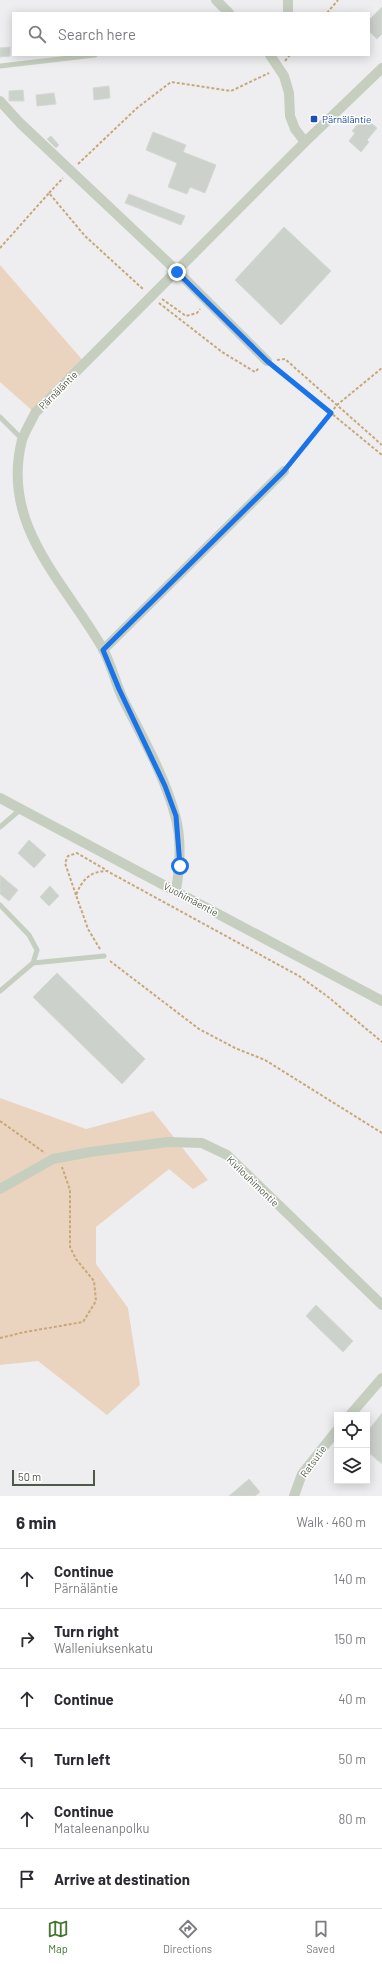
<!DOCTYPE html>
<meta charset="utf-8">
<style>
:root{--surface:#fff;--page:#f2f2f3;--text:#2b2b33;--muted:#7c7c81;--line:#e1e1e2;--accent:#43752e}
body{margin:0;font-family:Barlow,sans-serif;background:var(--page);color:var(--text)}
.controls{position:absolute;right:12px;bottom:12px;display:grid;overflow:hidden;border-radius:0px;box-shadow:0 2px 10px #0003}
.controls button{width:36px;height:36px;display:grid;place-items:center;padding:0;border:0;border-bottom:1px solid var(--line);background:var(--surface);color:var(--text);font:20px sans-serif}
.scale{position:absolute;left:12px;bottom:10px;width:83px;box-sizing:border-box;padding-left:4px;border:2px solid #4f5947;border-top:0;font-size:11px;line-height:14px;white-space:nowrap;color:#4f5947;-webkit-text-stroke:3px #fff;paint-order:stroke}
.stop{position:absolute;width:12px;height:12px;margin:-9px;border:3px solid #1a73e8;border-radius:50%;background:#fff}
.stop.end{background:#1a73e8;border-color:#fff;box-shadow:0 1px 4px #0008}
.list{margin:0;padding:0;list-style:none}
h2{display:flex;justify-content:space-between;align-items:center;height:52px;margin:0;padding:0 16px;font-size:17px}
h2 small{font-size:13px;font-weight:400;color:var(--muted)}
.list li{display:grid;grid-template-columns:26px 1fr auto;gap:12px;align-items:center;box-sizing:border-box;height:60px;padding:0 16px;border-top:1px solid var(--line)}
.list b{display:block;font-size:15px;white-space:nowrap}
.list p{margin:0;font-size:13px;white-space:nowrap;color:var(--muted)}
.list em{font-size:13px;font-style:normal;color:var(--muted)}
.icon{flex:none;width:22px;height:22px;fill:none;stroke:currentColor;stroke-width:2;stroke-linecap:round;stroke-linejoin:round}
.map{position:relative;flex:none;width:382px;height:1496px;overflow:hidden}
.search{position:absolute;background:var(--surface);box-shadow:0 2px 10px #0003;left:12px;right:12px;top:12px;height:44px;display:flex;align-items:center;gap:10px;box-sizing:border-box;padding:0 14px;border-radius:0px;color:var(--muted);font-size:15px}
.sheet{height:412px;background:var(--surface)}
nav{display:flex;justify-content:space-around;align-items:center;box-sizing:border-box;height:56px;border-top:1px solid var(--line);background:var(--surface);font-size:11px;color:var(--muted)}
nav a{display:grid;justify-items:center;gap:2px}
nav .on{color:var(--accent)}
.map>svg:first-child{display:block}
.green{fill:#ebd4bf}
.building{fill:#ccd2cb;stroke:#d3d9d2}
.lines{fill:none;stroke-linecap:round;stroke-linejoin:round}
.path{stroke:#c6a87a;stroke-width:2;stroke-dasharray:3 2;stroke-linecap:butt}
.service{stroke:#c6cfbf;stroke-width:5}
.minor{stroke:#c6cfbf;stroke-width:10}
.route{stroke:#1a73e8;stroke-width:5}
.transit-dot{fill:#1a4fb4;stroke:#fff;stroke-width:1.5}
.labels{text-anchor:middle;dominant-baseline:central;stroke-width:3;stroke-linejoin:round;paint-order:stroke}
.transit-label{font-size:10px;fill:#164399;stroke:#fff;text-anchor:start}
.street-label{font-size:10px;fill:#4f5947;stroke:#fff}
</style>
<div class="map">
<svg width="382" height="1496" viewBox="0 0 382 1496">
<rect width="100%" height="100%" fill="#eeeef0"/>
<path class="green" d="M0,265L85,363L35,413L0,382Z
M0,1098L86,1129L153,1111L208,1180L193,1189L169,1169L96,1227V1264L128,1308L140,1385L107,1415L38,1361L0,1365Z"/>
<path class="building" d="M382,7V34L377,39L369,31V20Z
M10,47V56L0,57V48Z
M109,86L110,98L94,100L93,88Z
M23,90L24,101H9V91Z
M54,93L56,104L37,106L36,95Z
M364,117L377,128L367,140L369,142L361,152L349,141L355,133L352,131Z
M153,132L186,145L183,152L216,165L205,193L190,187L187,194L168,187L177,163L146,150Z
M51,136L59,145L56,148L47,139Z
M129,194L185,216L181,225L125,203Z
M284,227L331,271L281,325L235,280Z
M29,840L46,855L34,868L18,853Z
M0,875L18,890L9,901L0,894Z
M50,886L59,896L49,906L40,897Z
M57,973L145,1059L122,1084L33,997Z
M316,1305L353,1341L343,1352L306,1316Z
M382,1413V1464L367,1451V1432Z
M249,1479L260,1492L255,1496H229Z"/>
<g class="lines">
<path class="path" d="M327,13L338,0
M285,61L290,55
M78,164L137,108L171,82L231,91L269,73
M49,193L63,178
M0,248L49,193L85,236L144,290
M162,299L186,316L197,313L200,309
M159,303L222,352L255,372L259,368
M277,360L285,359L382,445
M275,367L382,455
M290,464L337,405L382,368
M76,895L65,863L68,856L77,853L106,870
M100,949L88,929L76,895C82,880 90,871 107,871L299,976L327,996L382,1042
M110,961L199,1029L235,1048L265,1060L382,1133
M0,1121L45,1153
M0,1338L25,1332L83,1322L96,1301L94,1281L76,1259L70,1247V1190L62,1167"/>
<path class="service" d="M0,66L95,55
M0,417L22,439
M0,827L21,809
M0,905L29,935L37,950L33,963L0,991
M33,963L104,956"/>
<path class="minor" d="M216,0L229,13
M288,0V13
M270,55L284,76L289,93L290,116L295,129L305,142
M0,101L20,123L177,271L267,361
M103,650L284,471
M0,798L382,1001
M176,890C180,866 182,839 175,815C164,774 141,735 122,697C115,681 111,664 103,649C65,582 0,526 22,440C25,431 31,422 35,413L305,142L382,68
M0,1189L53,1159L90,1152L168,1142L202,1143L227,1155L382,1305
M350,1415L382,1378
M294,1496L302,1474L337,1430"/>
</g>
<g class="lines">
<path class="route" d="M177,272L267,361L331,413L284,471L103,650L119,689L165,786L176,816L180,866"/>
</g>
<rect class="transit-dot" x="310" y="115" width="8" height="8" rx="2"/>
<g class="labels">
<g class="transit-label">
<text x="322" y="119">Pärnäläntie</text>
</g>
<g class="street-label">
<text transform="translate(58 390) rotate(-45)">Pärnäläntie</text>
<text transform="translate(191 899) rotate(28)">Vuohimäentie</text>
<text transform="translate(253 1181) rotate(44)">Kivilouhimontie</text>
<text transform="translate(313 1461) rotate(-54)">Ratsutie</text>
</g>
</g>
</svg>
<div class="controls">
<button><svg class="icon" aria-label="locate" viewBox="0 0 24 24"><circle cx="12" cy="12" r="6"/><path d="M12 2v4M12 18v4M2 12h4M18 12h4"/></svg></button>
<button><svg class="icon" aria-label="layers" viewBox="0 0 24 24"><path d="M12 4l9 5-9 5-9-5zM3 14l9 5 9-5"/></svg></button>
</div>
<div class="scale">50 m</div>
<div class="stop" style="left:180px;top:866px"></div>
<div class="stop end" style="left:177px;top:272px"></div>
<div class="search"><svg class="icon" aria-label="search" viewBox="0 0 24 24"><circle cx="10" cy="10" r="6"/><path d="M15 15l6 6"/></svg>Search here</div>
</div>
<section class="sheet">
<h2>6 min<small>Walk · 460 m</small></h2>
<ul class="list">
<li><svg class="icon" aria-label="ahead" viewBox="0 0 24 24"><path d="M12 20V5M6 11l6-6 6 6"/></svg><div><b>Continue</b><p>Pärnäläntie</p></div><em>140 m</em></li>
<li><svg class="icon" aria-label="right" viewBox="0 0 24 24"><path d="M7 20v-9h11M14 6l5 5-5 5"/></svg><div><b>Turn right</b><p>Walleniuksenkatu</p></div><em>150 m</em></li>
<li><svg class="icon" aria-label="ahead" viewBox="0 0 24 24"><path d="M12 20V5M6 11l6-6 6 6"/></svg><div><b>Continue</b></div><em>40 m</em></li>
<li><svg class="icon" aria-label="left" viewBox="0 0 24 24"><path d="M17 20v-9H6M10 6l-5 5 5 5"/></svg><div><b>Turn left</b></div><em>50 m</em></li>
<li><svg class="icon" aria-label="ahead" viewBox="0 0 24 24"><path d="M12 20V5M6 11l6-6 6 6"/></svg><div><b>Continue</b><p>Mataleenanpolku</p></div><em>80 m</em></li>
<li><svg class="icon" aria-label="arrive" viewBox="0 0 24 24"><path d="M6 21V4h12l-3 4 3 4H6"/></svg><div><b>Arrive at destination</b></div></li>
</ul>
</section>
<nav>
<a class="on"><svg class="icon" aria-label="map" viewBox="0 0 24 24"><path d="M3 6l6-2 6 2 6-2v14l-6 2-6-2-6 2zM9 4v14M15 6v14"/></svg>Map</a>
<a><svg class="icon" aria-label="directions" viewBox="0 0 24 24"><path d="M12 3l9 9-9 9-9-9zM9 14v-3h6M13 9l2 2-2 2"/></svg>Directions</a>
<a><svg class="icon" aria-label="saved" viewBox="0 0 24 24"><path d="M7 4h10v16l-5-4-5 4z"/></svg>Saved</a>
</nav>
